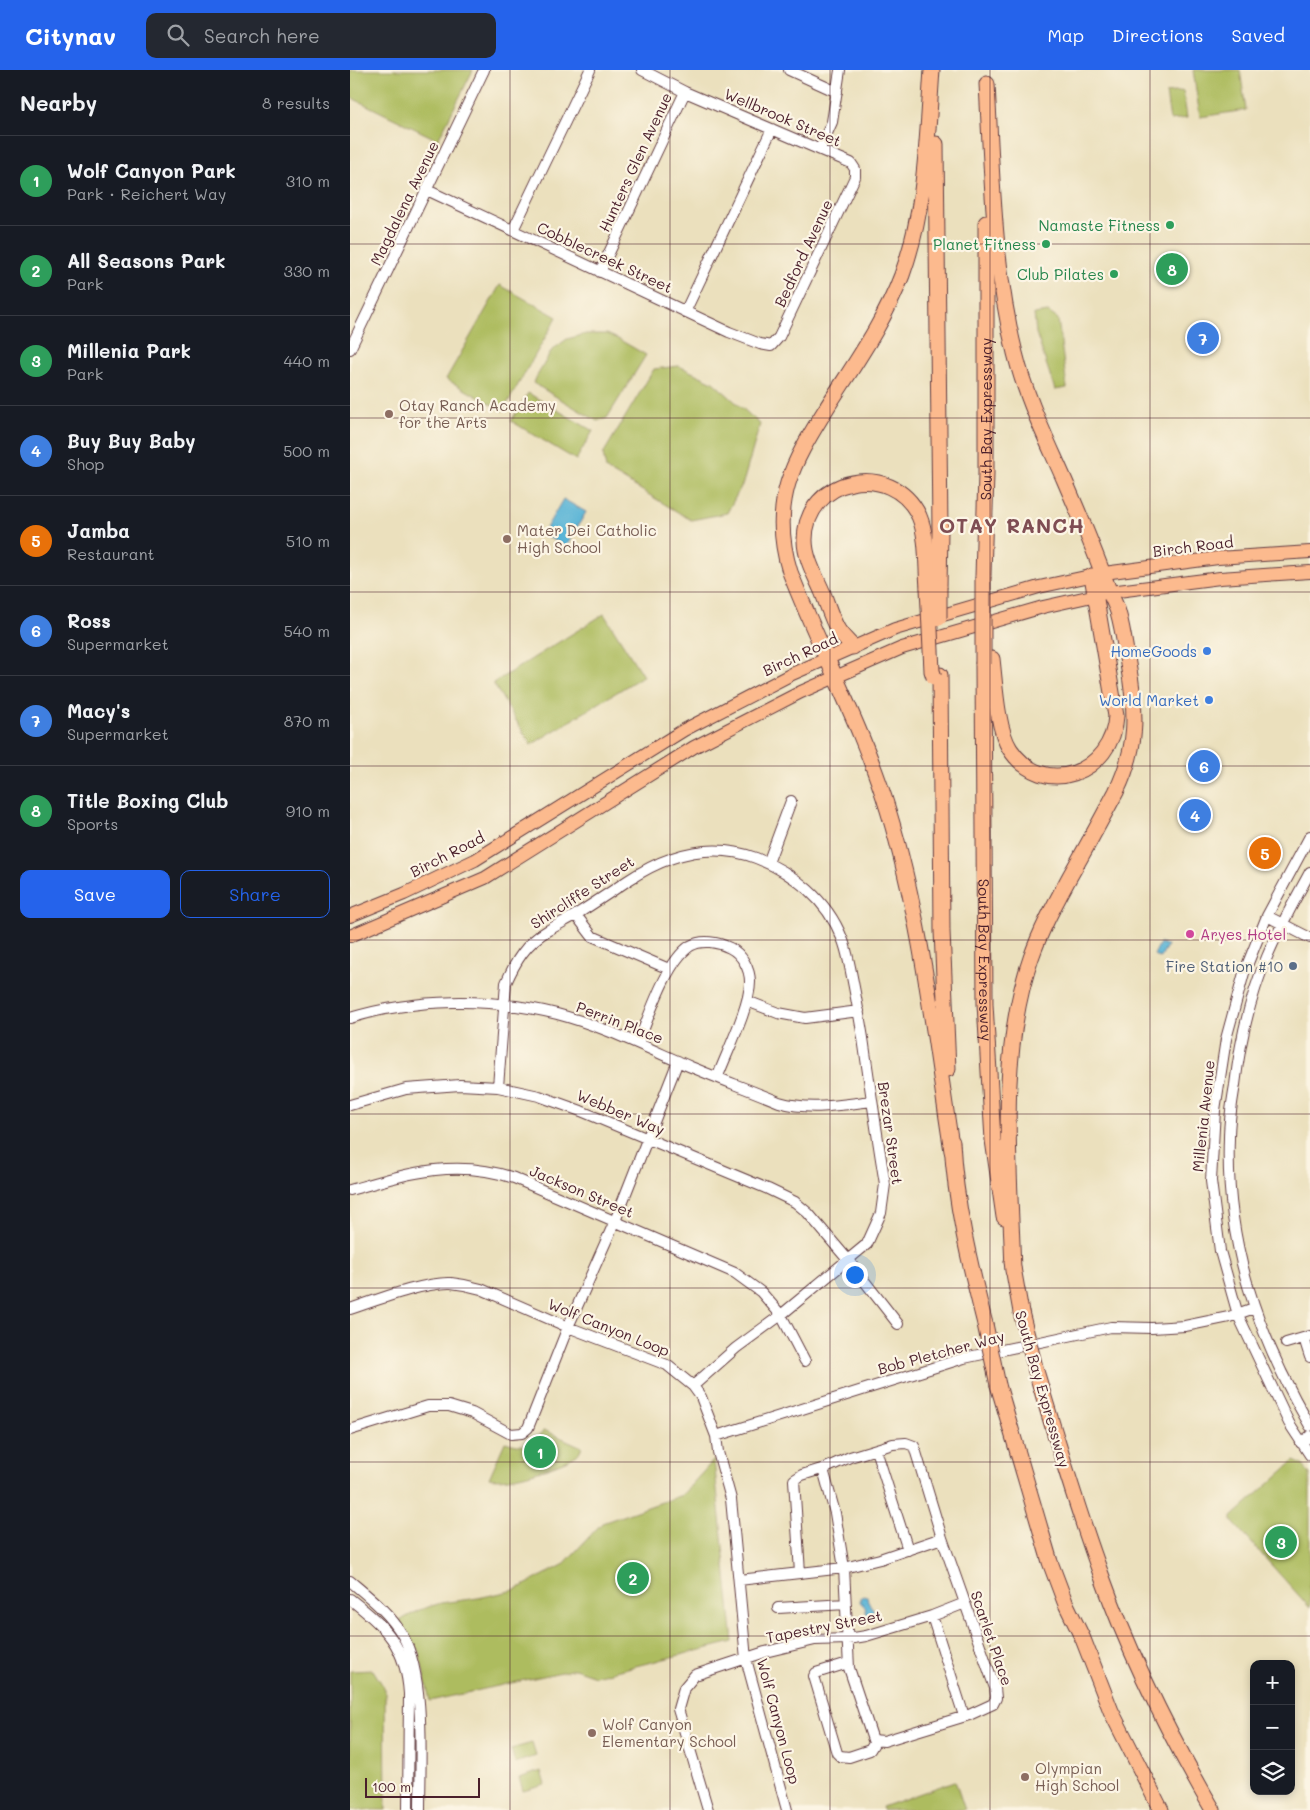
<!DOCTYPE html>
<meta charset="utf-8">
<style>
:root{--surface:#171b24;--page:#242831;--text:#f1f3f6;--muted:#9ea1a6;--line:#363941;--accent:#2563eb}
body{margin:0;font-family:Mali,sans-serif;background:var(--page);color:var(--text)}
.controls{position:absolute;right:15px;bottom:15px;display:grid;overflow:hidden;border-radius:10px;box-shadow:0 2px 8px #0003}
.controls button{width:45px;height:45px;display:grid;place-items:center;padding:0;border:0;border-bottom:1px solid var(--line);background:var(--surface);color:var(--text);font:25px sans-serif}
.scale{position:absolute;left:15px;bottom:12px;width:115px;box-sizing:border-box;padding-left:5px;border:2px solid #4a1f2b;border-top:0;font-size:14px;line-height:18px;white-space:nowrap;color:#4a1f2b;-webkit-text-stroke:4px #fcf5e5;paint-order:stroke}
.you{position:absolute;left:504px;top:1204px;width:18px;height:18px;margin:-12px;border:4px solid #fff;border-radius:50%;background:#1a73e8;box-shadow:0 0 0 8px #1a73e833}
.badge{display:grid;place-items:center;width:32px;height:32px;border-radius:50%;background:var(--accent);color:#fff;font-size:16px;font-weight:700}
.pin{position:absolute;translate:-50% -50%;border:2px solid #fff;box-shadow:0 1px 5px #0006}
.list{margin:0;padding:0;list-style:none}
h2{display:flex;justify-content:space-between;align-items:center;height:65px;margin:0;padding:0 20px;font-size:21px}
h2 small{font-size:16px;font-weight:400;color:var(--muted)}
.list li{display:grid;grid-template-columns:32px 1fr auto;gap:15px;align-items:center;box-sizing:border-box;height:90px;padding:0 20px;border-top:1px solid var(--line)}
.list b{display:block;font-size:19px;white-space:nowrap}
.list p{margin:0;font-size:16px;white-space:nowrap;color:var(--muted)}
.list em{font-size:16px;font-style:normal;color:var(--muted)}
.actions{display:flex;gap:10px;padding:15px 20px}
.actions a{flex:1;padding:11px 0;border:1px solid var(--accent);border-radius:10px;text-align:center;font-size:18px;color:var(--accent)}
.actions .main{background:var(--accent);color:#fff}
.icon{flex:none;width:28px;height:28px;fill:none;stroke:currentColor;stroke-width:2;stroke-linecap:round;stroke-linejoin:round}
.map{position:relative;flex:none;width:960px;height:1740px;overflow:hidden}
header{display:flex;align-items:center;gap:30px;box-sizing:border-box;height:70px;padding:0 25px;background:var(--accent);color:#fff}
header strong{font-size:24px}
nav{display:flex;gap:28px;margin-inline-start:auto;font-size:18px}
.search{width:350px;height:45px;background:var(--page);display:flex;align-items:center;gap:12px;box-sizing:border-box;padding:0 18px;border-radius:10px;color:var(--muted);font-size:19px}
main{display:flex}
aside{flex:1;background:var(--surface)}
.map>svg:first-child{display:block}
.green{fill:#adbc5e;stroke:#7c6e44}
.water{fill:#59b4d6;stroke:#526a80}
.lines{fill:none;stroke-linecap:round;stroke-linejoin:round}
.minor-casing{stroke:#623c41;stroke-width:12}
.major-casing{stroke:#623c41;stroke-width:14}
.highway-casing{stroke:#623c41;stroke-width:17}
.minor{stroke:#fff;stroke-width:10}
.major{stroke:#fcba8e;stroke-width:12}
.highway{stroke:#fcba8e;stroke-width:15}
.highway-bridge-casing{stroke:#623c41;stroke-width:17;stroke-linecap:butt}
.highway-bridge{stroke:#fcba8e;stroke-width:15}
.grid{fill:none;stroke:#4a1f2b;stroke-width:1;stroke-opacity:0.55}
.leisure-dot{fill:#2e9e5b;stroke:#fcf5e5;stroke-width:2}
.education-dot{fill:#8d6e63;stroke:#fcf5e5;stroke-width:2}
.shop-dot{fill:#3f7fe0;stroke:#fcf5e5;stroke-width:2}
.hotel-dot{fill:#d1479c;stroke:#fcf5e5;stroke-width:2}
.service-dot{fill:#5c6f8a;stroke:#fcf5e5;stroke-width:2}
.labels{text-anchor:middle;dominant-baseline:central;stroke-width:4.5;stroke-linejoin:round;paint-order:stroke}
.street-label{font-size:15px;fill:#4a1f2b;stroke:#fcf5e5}
.leisure-label{font-size:15px;fill:#27864d;stroke:#fcf5e5;text-anchor:end}
.education-label{font-size:15px;fill:#785e54;stroke:#fcf5e5;text-anchor:start}
.shop-label{font-size:15px;fill:#366cbe;stroke:#fcf5e5;text-anchor:end}
.hotel-label{font-size:15px;fill:#b23c85;stroke:#fcf5e5;text-anchor:start}
.service-label{font-size:15px;fill:#4e5e75;stroke:#fcf5e5;text-anchor:end}
.district-label{font-size:20px;font-weight:bold;letter-spacing:1px;fill:#7f4d53;stroke:#fcf5e5}
</style>
<header>
<strong>Citynav</strong>
<div class="search"><svg class="icon" aria-label="search" viewBox="0 0 24 24"><circle cx="10" cy="10" r="6"/><path d="M15 15l6 6"/></svg>Search here</div>
<nav><a>Map</a><a>Directions</a><a>Saved</a></nav>
</header>
<main>
<aside>
<h2>Nearby<small>8 results</small></h2>
<ul class="list">
<li><span class="badge" style="background:#2e9e5b">1</span><div><b>Wolf Canyon Park</b><p>Park · Reichert Way</p></div><em>310 m</em></li>
<li><span class="badge" style="background:#2e9e5b">2</span><div><b>All Seasons Park</b><p>Park</p></div><em>330 m</em></li>
<li><span class="badge" style="background:#2e9e5b">3</span><div><b>Millenia Park</b><p>Park</p></div><em>440 m</em></li>
<li><span class="badge" style="background:#3f7fe0">4</span><div><b>Buy Buy Baby</b><p>Shop</p></div><em>500 m</em></li>
<li><span class="badge" style="background:#e8710a">5</span><div><b>Jamba</b><p>Restaurant</p></div><em>510 m</em></li>
<li><span class="badge" style="background:#3f7fe0">6</span><div><b>Ross</b><p>Supermarket</p></div><em>540 m</em></li>
<li><span class="badge" style="background:#3f7fe0">7</span><div><b>Macy's</b><p>Supermarket</p></div><em>870 m</em></li>
<li><span class="badge" style="background:#2e9e5b">8</span><div><b>Title Boxing Club</b><p>Sports</p></div><em>910 m</em></li>
</ul>
<div class="actions"><a class="main">Save</a><a>Share</a></div>
</aside>
<div class="map">
<svg width="960" height="1740" viewBox="0 0 960 1740">
<rect width="100%" height="100%" fill="#fcf5e5"/>
<filter id="ink" filterUnits="userSpaceOnUse"><feTurbulence type="fractalNoise" baseFrequency=".02" numOctaves="2"/><feDisplacementMap in="SourceGraphic" scale="10" xChannelSelector="R" yChannelSelector="G"/><feConvolveMatrix kernelMatrix="1 2 1 2 8 2 1 2 1" color-interpolation-filters="sRGB"/></filter>
<filter id="wash" filterUnits="userSpaceOnUse"><feTurbulence type="fractalNoise" baseFrequency=".0096" numOctaves="4" result="noise"/><feDisplacementMap in="SourceGraphic" scale="20" xChannelSelector="R" yChannelSelector="G"/><feGaussianBlur stdDeviation="1.12" result="paint"/><feColorMatrix in="noise" values="0 0 0 0 0 0 0 0 0 0 0 0 0 0 0 0 0 1.4 0 .05"/><feComposite in="paint" operator="in"/></filter>
<g filter="url(#wash)">
<rect width="100%" height="100%" fill="#ebe0bd"/>
<path class="green" d="M0,0H123L88,70L0,27Z
M843,0H890L896,40L850,47Z
M833,21L837,48L820,50L816,23Z
M150,215L207,247L153,341L96,309Z
M698,242L708,249L717,318L705,320L686,263L684,244Z
M236,264H257L270,270L296,285L257,348L247,351L183,313L202,280L217,269Z
M329,296L363,312L410,354L393,413L377,443L341,450L256,399L253,384L304,299Z
M178,323L243,361L226,390L161,351Z
M254,544L293,606L181,675L143,613Z
M194,1360L232,1377C230,1381 228,1385 225,1386C209,1396 157,1413 139,1408L155,1372C176,1378 180,1377 194,1360Z
M364,1390L383,1572L245,1606L225,1599L80,1631L69,1582L49,1551L69,1540L91,1533L128,1528L165,1520L213,1495L252,1453L332,1425Z
M944,1391L953,1395L960,1404V1538L882,1451V1447Z
M23,1600L35,1619L36,1740H0V1601Z
M182,1673L186,1686L165,1693L161,1679Z
M191,1701L195,1715L173,1721L169,1708Z
M605,1711L615,1740H533L532,1737Z"/>
<path class="water" d="M213,429L236,442L216,477L196,466L195,467L192,465Z
M810,873L817,876L810,888L804,885Z
M514,1526L517,1527L518,1532L524,1540L521,1546L517,1545L515,1537L510,1532L511,1527Z"/>
</g>
<g filter="url(#ink)">
<g class="lines">
<g class="minor-casing">
<path id="minor" d="M439,0L487,22
M470,79L482,52L490,0
M77,120L379,262L410,274L421,276L429,267L505,107V99L501,93L335,22L292,0
M163,160L240,0
M250,202L335,22
M335,242L422,59
M0,279L134,0
M960,766L917,846L894,903L876,969L865,1040L861,1111L870,1181L888,1245L939,1353L960,1385
M418,793L441,731
M960,802C945,830 929,858 917,887C900,927 890,972 885,1015C882,1032 879,1050 879,1068C875,1173 908,1266 960,1356
M226,845L242,866L319,899
M917,846L960,868
M397,931L428,943L455,948L509,941
M0,948C66,928 140,927 207,944C253,956 297,978 341,997C370,1009 400,1020 429,1032C460,1041 490,1035 522,1031
M288,973C299,947 316,892 340,876C352,869 368,872 380,878C392,884 400,899 400,912C400,936 377,982 368,1006
M148,1017L156,913C165,892 176,873 197,861C207,855 217,850 227,844C244,833 261,822 277,811C316,785 361,771 406,788C444,803 477,830 492,868C496,877 498,888 500,897C505,921 509,944 513,968C520,1017 527,1066 535,1114L531,1143L517,1174L431,1245L386,1278L343,1316
M0,1035L56,1019L110,1015L148,1017L189,1026L231,1041L418,1119L445,1132L458,1143L498,1190L548,1254
M0,1120C56,1104 105,1088 164,1108L385,1203L411,1222L431,1245L455,1291
M0,1239C27,1230 74,1212 101,1213C111,1214 121,1216 131,1219L218,1257L317,1295L343,1316L351,1327L366,1366L368,1382L381,1429L396,1589L437,1740
M954,1268L960,1287
M936,1273L960,1266
M0,1360L78,1336H99L122,1343L161,1364L172,1363L178,1358L218,1257L265,1151L328,991
M366,1366L614,1288L761,1257L802,1258L835,1256L879,1247L904,1238
M951,1373L960,1366
M526,1380L558,1480
M450,1503L444,1410L452,1405L478,1397L500,1387L543,1374L556,1373L564,1376L592,1468L645,1618L646,1628L643,1634L619,1645L534,1671L523,1670L499,1598L494,1498L485,1443L473,1399
M389,1510L494,1498L530,1489L592,1468
M0,1511C19,1527 40,1543 53,1566C76,1609 70,1691 70,1740
M0,1529C36,1557 56,1576 59,1624L58,1740
M428,1538L496,1534
M582,1546L614,1646
M498,1593L466,1603L464,1606L487,1683L490,1686L499,1687L520,1680L526,1670
M358,1740L328,1639L334,1618L345,1605L415,1582L465,1570L498,1569L516,1566L582,1546L615,1533"/>
</g>
<g class="major-casing">
<path id="major" d="M0,846L54,824L125,790L334,660L442,604L545,559L689,517L754,503L868,488L960,482
M0,866L135,808L344,677L451,622L552,578L693,537L760,522L870,508L960,502"/>
</g>
<g class="highway-casing">
<g id="highway">
<path d="M582,0C577,69 576,139 552,205C534,253 503,296 476,339C462,362 446,387 438,413C429,443 431,473 440,502C471,582 513,658 538,740C572,850 584,967 602,1081"/>
<path d="M637,14C642,104 643,195 665,283C676,328 696,368 714,409C730,446 746,483 759,521C762,528 766,535 768,542C773,559 775,577 778,594C787,642 788,677 766,722C751,750 736,778 720,806C706,832 691,859 681,888C647,986 660,1098 663,1201"/>
<path d="M586,74L590,461L589,517"/>
<path id="s1" d="M633,507L636,404V153"/>
<path d="M503,577C498,572 492,566 488,560C481,548 477,533 472,521C465,505 455,488 455,470C455,407 542,389 569,446C578,467 576,495 578,518"/>
<path d="M642,589C645,614 647,659 660,679C693,730 763,703 766,646L742,506"/>
<path id="s2" d="M633,594L635,934L643,1070L654,1147"/>
<path d="M590,605L592,861L598,999"/>
<path d="M602,1072C605,1133 620,1195 635,1254"/>
<path d="M662,1192L671,1242"/>
<path d="M686,1301C707,1370 727,1440 752,1507C781,1588 820,1666 863,1740"/>
<path d="M648,1315L700,1492L715,1532L733,1569L761,1641L811,1740"/>
</g>
</g>
<use href="#minor" class="minor"/>
<use href="#major" class="major"/>
<use href="#highway" class="highway"/>
<g class="highway-bridge-casing">
<path id="highway-bridge" d="M589,517V548
M578,518L582,601L584,607
M633,594V507
M671,1242L686,1301
M635,1254L648,1315"/>
</g>
<use href="#highway-bridge" class="highway-bridge"/>
</g>
</g>
<path class="grid" d="M160,0V1740M320,0V1740M480,0V1740M640,0V1740M800,0V1740M0,174H960M0,348H960M0,522H960M0,696H960M0,870H960M0,1044H960M0,1218H960M0,1392H960M0,1566H960"/>
<g class="leisure-dot">
<circle cx="820" cy="155" r="5"/>
<circle cx="696" cy="174" r="5"/>
<circle cx="764" cy="204" r="5"/>
</g>
<g class="education-dot">
<circle cx="39" cy="344" r="5"/>
<circle cx="157" cy="469" r="5"/>
<circle cx="242" cy="1663" r="5"/>
<circle cx="675" cy="1707" r="5"/>
</g>
<g class="shop-dot">
<circle cx="857" cy="581" r="5"/>
<circle cx="859" cy="630" r="5"/>
</g>
<circle class="hotel-dot" cx="840" cy="864" r="5"/>
<circle class="service-dot" cx="943" cy="896" r="5"/>
<g class="labels">
<g class="street-label">
<text transform="translate(433 47) rotate(23)">Wellbrook Street</text>
<text transform="translate(285 92) rotate(-65)">Hunters Glen Avenue</text>
<text transform="translate(54 133) rotate(-64)">Magdalena Avenue</text>
<text transform="translate(453 183) rotate(-65)">Bedford Avenue</text>
<text transform="translate(255 187) rotate(25)">Cobblecreek Street</text>
<text stroke="none"><textPath href="#s1" startOffset="158">South Bay Expressway</textPath></text>
<text transform="translate(843 476) rotate(-7)">Birch Road</text>
<text transform="translate(450 584) rotate(-25)">Birch Road</text>
<text transform="translate(97 784) rotate(-27)">Birch Road</text>
<text transform="translate(232 822) rotate(-33)">Shircliffe Street</text>
<text stroke="none"><textPath href="#s2" startOffset="296">South Bay Expressway</textPath></text>
<text transform="translate(270 952) rotate(21)">Perrin Place</text>
<text transform="translate(271 1042) rotate(23)">Webber Way</text>
<text transform="translate(853 1046) rotate(-84)">Millenia Avenue</text>
<text transform="translate(541 1063) rotate(82)">Brezar Street</text>
<text transform="translate(232 1121) rotate(23)">Jackson Street</text>
<text transform="translate(259 1257) rotate(22)">Wolf Canyon Loop</text>
<text transform="translate(591 1282) rotate(-15)">Bob Pletcher Way</text>
<text transform="translate(693 1319) rotate(74)">South Bay Expressway</text>
<text transform="translate(474 1556) rotate(-11)">Tapestry Street</text>
<text transform="translate(642 1568) rotate(71)">Scarlet Place</text>
<text transform="translate(429 1651) rotate(75)">Wolf Canyon Loop</text>
</g>
<g class="leisure-label">
<text x="810" y="155">Namaste Fitness</text>
<text x="686" y="174">Planet Fitness</text>
<text x="754" y="204">Club Pilates</text>
</g>
<g class="education-label">
<text x="49" y="335">Otay Ranch Academy<tspan x="49" dy="17">for the Arts</tspan></text>
<text x="167" y="460">Mater Dei Catholic<tspan x="167" dy="17">High School</tspan></text>
<text x="252" y="1654">Wolf Canyon<tspan x="252" dy="17">Elementary School</tspan></text>
<text x="685" y="1698">Olympian<tspan x="685" dy="17">High School</tspan></text>
</g>
<g class="shop-label">
<text x="847" y="581">HomeGoods</text>
<text x="849" y="630">World Market</text>
</g>
<g class="hotel-label">
<text x="850" y="864">Aryes Hotel</text>
</g>
<g class="service-label">
<text x="933" y="896">Fire Station #10</text>
</g>
<g class="district-label">
<text x="662" y="455">OTAY RANCH</text>
</g>
</g>
</svg>
<div class="controls">
<button>+</button>
<button>−</button>
<button><svg class="icon" aria-label="layers" viewBox="0 0 24 24"><path d="M12 4l9 5-9 5-9-5zM3 14l9 5 9-5"/></svg></button>
</div>
<div class="scale">100 m</div>
<div class="you"></div>
<div class="pin badge" style="left:190px;top:1382px;background:#2e9e5b">1</div>
<div class="pin badge" style="left:283px;top:1508px;background:#2e9e5b">2</div>
<div class="pin badge" style="left:931px;top:1472px;background:#2e9e5b">3</div>
<div class="pin badge" style="left:845px;top:745px;background:#3f7fe0">4</div>
<div class="pin badge" style="left:915px;top:783px;background:#e8710a">5</div>
<div class="pin badge" style="left:854px;top:696px;background:#3f7fe0">6</div>
<div class="pin badge" style="left:853px;top:268px;background:#3f7fe0">7</div>
<div class="pin badge" style="left:822px;top:199px;background:#2e9e5b">8</div>
</div>
</main>
